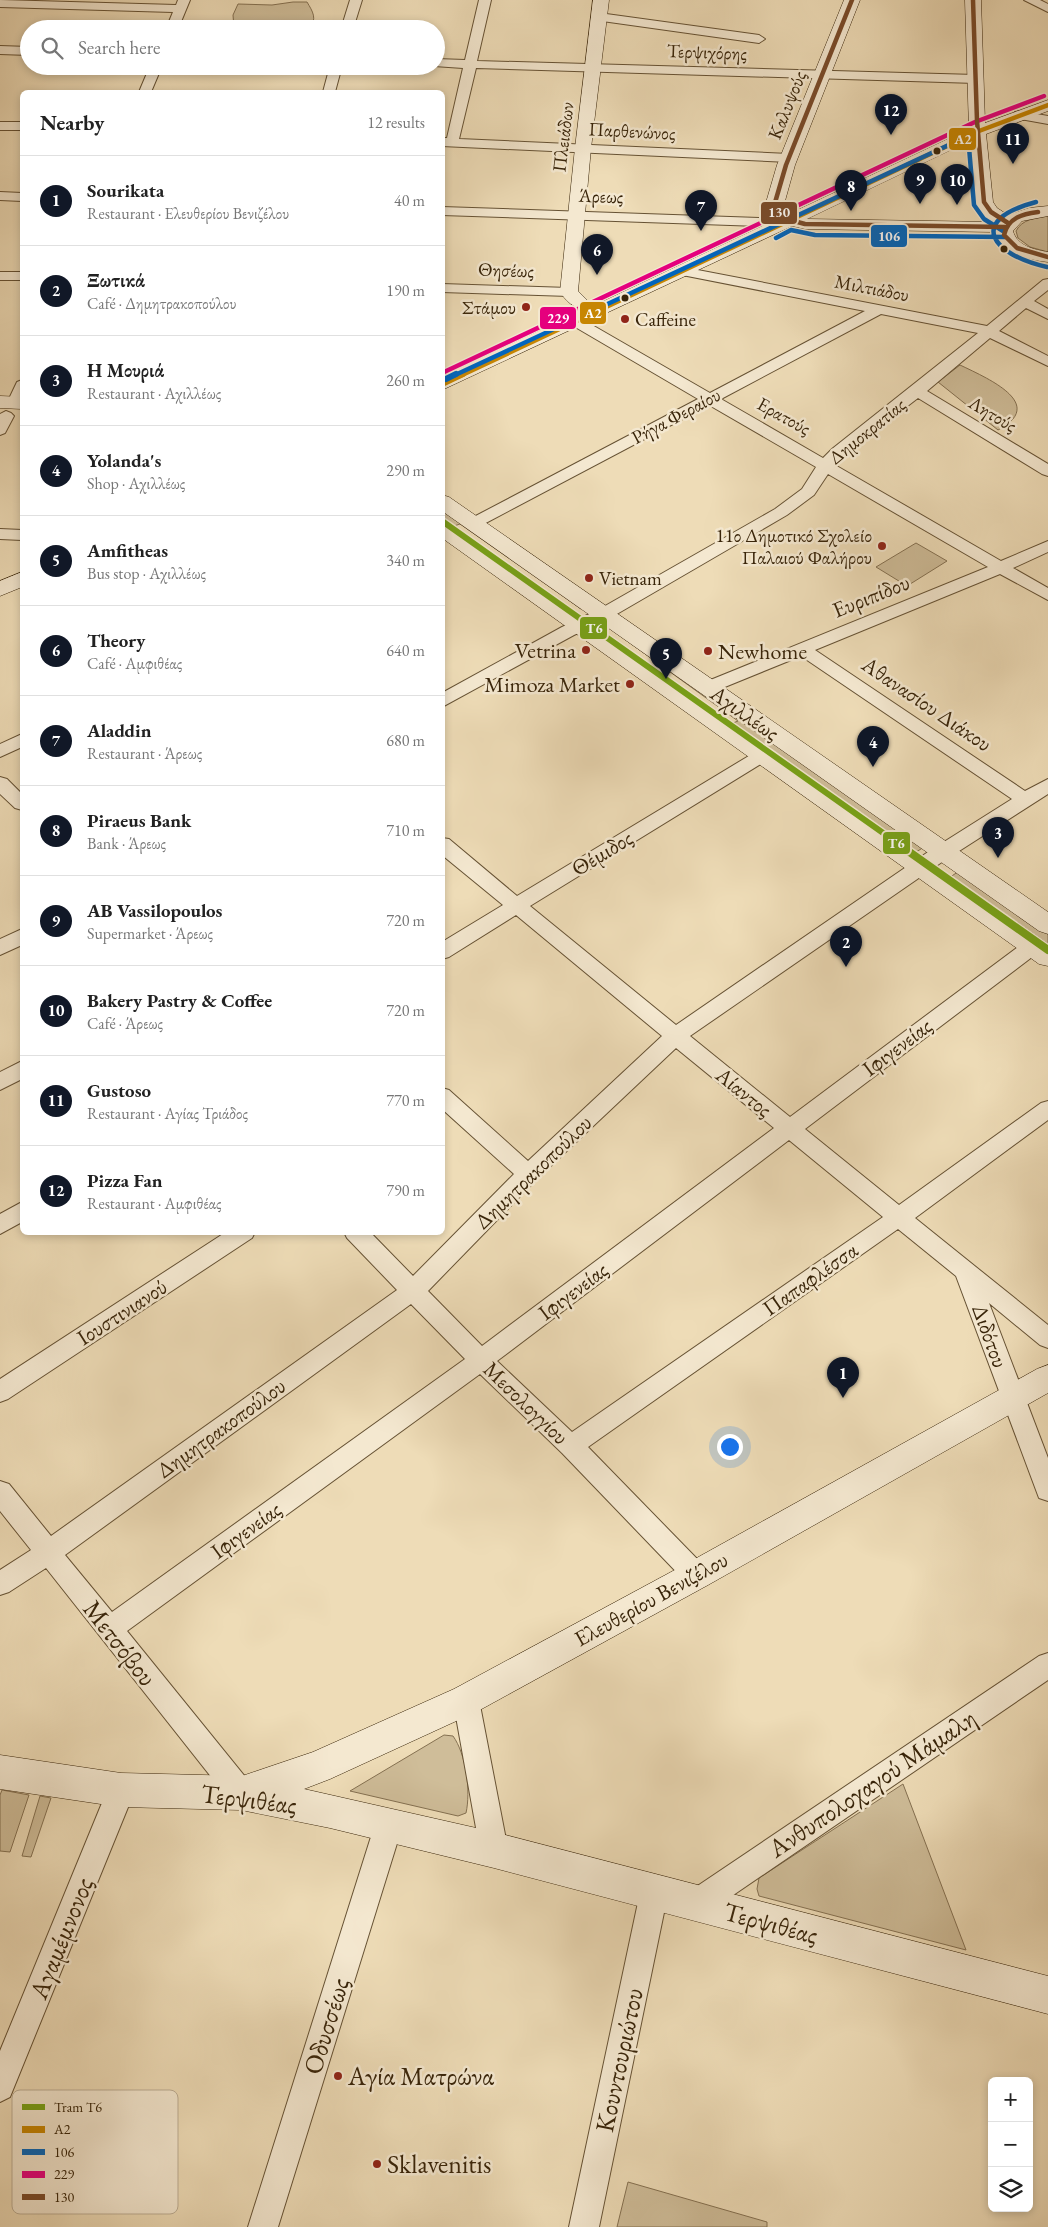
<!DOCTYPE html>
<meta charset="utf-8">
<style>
:root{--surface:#fff;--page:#f2f2f2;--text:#222;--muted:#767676;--line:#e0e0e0;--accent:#111827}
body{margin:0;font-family:"EB Garamond",serif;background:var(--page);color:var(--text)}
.controls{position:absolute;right:15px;bottom:15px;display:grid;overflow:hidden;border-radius:8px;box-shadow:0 2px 8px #0003}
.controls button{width:45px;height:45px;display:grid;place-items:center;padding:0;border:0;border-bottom:1px solid var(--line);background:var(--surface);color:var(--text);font:25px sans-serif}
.you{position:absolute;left:729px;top:1446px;width:18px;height:18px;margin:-12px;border:4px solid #fff;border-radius:50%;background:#1a73e8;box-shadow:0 0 0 8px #1a73e833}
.badge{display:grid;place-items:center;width:32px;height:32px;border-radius:50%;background:var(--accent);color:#fff;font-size:16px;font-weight:700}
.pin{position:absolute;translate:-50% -41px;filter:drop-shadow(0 1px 2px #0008)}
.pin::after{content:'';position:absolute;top:26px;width:18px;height:15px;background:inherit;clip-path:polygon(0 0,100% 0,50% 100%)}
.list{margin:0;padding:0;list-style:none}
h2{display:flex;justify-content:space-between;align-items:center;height:65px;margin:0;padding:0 20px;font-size:21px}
h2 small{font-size:16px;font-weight:400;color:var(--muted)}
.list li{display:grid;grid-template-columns:32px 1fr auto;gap:15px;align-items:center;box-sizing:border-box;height:90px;padding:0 20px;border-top:1px solid var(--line)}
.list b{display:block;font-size:19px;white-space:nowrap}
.list p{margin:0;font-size:16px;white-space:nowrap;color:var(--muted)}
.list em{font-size:16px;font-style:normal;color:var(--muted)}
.icon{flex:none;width:28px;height:28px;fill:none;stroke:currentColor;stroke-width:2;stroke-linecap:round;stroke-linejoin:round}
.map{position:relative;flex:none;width:1048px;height:2227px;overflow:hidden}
.search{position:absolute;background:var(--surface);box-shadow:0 2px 8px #0003;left:20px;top:20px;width:425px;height:55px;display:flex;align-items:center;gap:12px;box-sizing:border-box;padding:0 18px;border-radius:28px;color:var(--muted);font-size:19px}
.panel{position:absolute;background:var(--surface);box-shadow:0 2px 8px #0003;left:20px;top:90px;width:425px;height:1145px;border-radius:8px}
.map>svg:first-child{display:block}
.green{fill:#cfbd99;stroke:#847051}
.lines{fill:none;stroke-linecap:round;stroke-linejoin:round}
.street-casing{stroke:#665234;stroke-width:2}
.secondary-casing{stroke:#382409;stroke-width:1}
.street{fill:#f4e8d0;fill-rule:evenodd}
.secondary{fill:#f4e8d0;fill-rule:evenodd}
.bus-1-far1-casing{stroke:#f4e8d0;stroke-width:7}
.bus-1-casing{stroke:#f4e8d0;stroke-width:9}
.bus-2-far1-casing{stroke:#f4e8d0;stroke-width:7}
.bus-2-casing{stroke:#f4e8d0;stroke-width:9}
.bus-3-casing{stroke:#f4e8d0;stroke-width:7}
.bus-4-casing{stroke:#f4e8d0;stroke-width:7}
.bus-1-far1{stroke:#c78602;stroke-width:4.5}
.bus-1{stroke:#c78602;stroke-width:6}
.bus-2-far1{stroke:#0065bd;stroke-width:4.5}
.bus-2{stroke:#0065bd;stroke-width:6}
.bus-3{stroke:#e5007d;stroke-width:4.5}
.bus-4{stroke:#7a4b2a;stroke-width:4.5}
.tram-1-far1-casing{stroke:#f4e8d0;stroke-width:9}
.tram-1-casing{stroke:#f4e8d0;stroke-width:11}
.tram-1-far1{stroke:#78a217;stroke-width:6}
.tram-1{stroke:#78a217;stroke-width:8}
.bus-dot{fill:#382409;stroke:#f4e8d0;stroke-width:2}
.poi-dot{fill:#8f2418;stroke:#f4e8d0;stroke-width:2}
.labels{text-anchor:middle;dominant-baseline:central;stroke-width:5;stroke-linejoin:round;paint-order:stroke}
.far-street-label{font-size:19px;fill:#382409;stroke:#f4e8d0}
.far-poi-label{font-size:19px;fill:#382409;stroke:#f4e8d0;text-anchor:end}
.street-label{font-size:22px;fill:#382409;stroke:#f4e8d0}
.poi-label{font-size:22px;fill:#382409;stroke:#f4e8d0;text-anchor:end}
.near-street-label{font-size:26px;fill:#382409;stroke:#f4e8d0}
.near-poi-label{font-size:26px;fill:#382409;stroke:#f4e8d0;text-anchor:start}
.key{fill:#f4e8d0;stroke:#bcad94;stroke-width:1}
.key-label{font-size:14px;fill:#382409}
.line-badge{stroke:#f4e8d0;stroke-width:2}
.badge-label{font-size:14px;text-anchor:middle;font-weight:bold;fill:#fff}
</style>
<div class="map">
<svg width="1048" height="2227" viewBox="0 0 1048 2227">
<rect width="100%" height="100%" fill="#eedcb7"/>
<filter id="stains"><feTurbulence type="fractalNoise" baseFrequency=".004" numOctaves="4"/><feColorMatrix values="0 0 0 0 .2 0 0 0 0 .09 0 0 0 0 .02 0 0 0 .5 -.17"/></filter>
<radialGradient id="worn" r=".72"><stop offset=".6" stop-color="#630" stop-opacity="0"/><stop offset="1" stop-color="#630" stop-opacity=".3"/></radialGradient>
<path class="green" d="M293,2H307C313,12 317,18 310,29H229L234,28L233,15L238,4L272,5Z
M1048,216V252L1030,247L1018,238L1016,231C1022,219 1036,218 1048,216Z
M960,365C987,378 1048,404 998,430L938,382Z
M443,506L581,609L460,524L454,526L576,612L571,614L443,524Z
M916,543L947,561L907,586L876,567Z
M605,625L924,847L910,856L595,631L599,628L733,723L738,721Z
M959,871L1048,934V952L946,880Z
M444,1735L453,1736C466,1754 471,1791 466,1813L458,1816L350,1791Z
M903,1784L966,1950L759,1896L757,1889L759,1878Z
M2,1790L29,1795L10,1852L0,1851V1795Z
M40,1796L51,1798L31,1857L22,1856Z
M628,2182L767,2222V2227H617Z"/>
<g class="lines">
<g class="street-casing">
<path id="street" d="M0,0L176,5L178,0H190L178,29H166L173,12L0,7Z
M350,0H362L353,29H341Z
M479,0H491L477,61L976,75L982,79L976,83L476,68L459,139L789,154L796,158L789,162L442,146V138H447L463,68L434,66H436V59L465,60Z
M1024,0H1040L1048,4V12Z
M599,13L759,35L765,39L759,43L595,20L593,17L595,14Z
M0,46L29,47V55L0,54Z
M150,66H162L151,92H139Z
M330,66H342L335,92H323Z
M1020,111L1048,116V124L1015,118L1014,115L1015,112Z
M0,122H22V130H0Z
M0,192L22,193V201L0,200Z
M442,207L759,218L766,222L759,226L442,215Z
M682,267L987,326L1043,280L1048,279V290L1034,301L1048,309V319L1026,308L999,331L1048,356V366L990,338L927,391L1048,464V476L1042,474L918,398L844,455L835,465L1001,561L1048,541V552L1013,568L1048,588V600L1000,574L815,650L1025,791L1048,779V794L942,862L690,1036L790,1117L1026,941L1033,939L1040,941L1043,946L1040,951L805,1129L899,1205L1041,1103L1048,1101V1120L915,1218L1048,1325V1348L1040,1345L989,1303L1048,1458V1501L1039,1498L1036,1490L956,1276L898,1229L588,1447L705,1567L709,1575L705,1583L696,1586L687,1583L562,1453L480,1374L127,1631L251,1784L255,1793L251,1802L241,1806L231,1802L46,1568L9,1592L0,1595V1570L31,1550L0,1511V1481L9,1484L51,1536L397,1290L347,1238L344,1232H370L413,1276L514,1174L442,1109V1088L449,1090L528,1161L662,1036L516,915L449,957L442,959V942L503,905L442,855V838L449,839L517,896L757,751L763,749L769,751L772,755L769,759L530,906L676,1025L928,852L1012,799L801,656L715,691L709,693L703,691L700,687L703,683L988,567L828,474L814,495L787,515L610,618L574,635L442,707V693L562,627L598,610L775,509L802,489L816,467L709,405L480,526H468L466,523L468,520L698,399L570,324L568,321L570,318H580L710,393L865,311L677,274L675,271ZM881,314L978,333L832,449L823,458L721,399ZM676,1048L774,1128L482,1346L428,1291L536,1180ZM789,1140L883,1217L572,1432L497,1361ZM411,1304L465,1359L112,1612L65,1555Z
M0,272H22V280H0Z
M442,284L569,288L576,292L569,296L442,292Z
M22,380V403L20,406H10L7,403L17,382Z
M6,411L11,413L14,416L5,433L0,435V414Z
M0,529L22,530V540L0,539Z
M22,734V747L0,757V744Z
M0,777L7,779L22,794V810L15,808L0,794Z
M22,929V945L0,955V939Z
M22,1061V1079L0,1090V1072Z
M22,1202V1222L0,1234V1214Z
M226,1232H255L252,1238L8,1399L0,1402V1379Z
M1048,1653V1680L707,1913L697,1917L687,1913L683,1903L687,1893L1039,1656Z
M466,1688L475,1691L479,1700L508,1850L504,1860L494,1864L484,1860L480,1850L453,1700L457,1691Z
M121,1777L131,1781L135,1790L10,2097L0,2102V2051L111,1781Z
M389,1811L399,1815L403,1824L278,2227H248L375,1824L379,1815Z
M654,1879L664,1883L668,1893L599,2227H569L640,1893L644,1883Z"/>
</g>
<g class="secondary-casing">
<path id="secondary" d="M593,0H609L591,148L578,291L591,304L589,308L777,219L769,214L765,206L777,165L844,0H860L795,165L783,208L791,213L969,129L965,0H981L985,123L1048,100V111L986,134L993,202L997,208L1008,215L1029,208L1048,206V216L1022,221L1013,231C1017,246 1034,250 1048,252V262C1027,259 1002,255 995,232L805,229L792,226L442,390V376L588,308C576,311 567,302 560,292L575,148ZM970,141L975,202L985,216L994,222L807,219Z
M0,396L22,397V409L0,408Z
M442,495L449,497L1048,912V934L1039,931L442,511Z
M442,522L449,524L1048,944V966L1039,964L442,538Z
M22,572V587L0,596V581Z
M1048,1365V1393L708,1585L478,1711L330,1779L304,1789L494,1832L1048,1976V2014L494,1868L330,1828L241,1810L121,1807L0,1789V1755L121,1773L242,1776L313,1752L454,1689L684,1565L1037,1369Z"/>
</g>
<use href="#street" class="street"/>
<use href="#secondary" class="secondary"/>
<g class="bus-1-far1-casing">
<path id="bus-1-far1" d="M460,376L979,131L1048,105"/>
</g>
<g class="bus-1-casing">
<path id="bus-1" d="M442,384L463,374"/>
</g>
<g class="bus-2-far1-casing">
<path id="bus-2-far1" d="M1036,202C965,221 993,255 1047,267
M776,238L791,230L815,235L1005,237
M453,376L968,136L974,205L984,219L1003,231"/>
</g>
<g class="bus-2-casing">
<path id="bus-2" d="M446,379L456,374"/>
</g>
<g class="bus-3-casing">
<path id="bus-3" d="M442,373L975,122L1044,96"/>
</g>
<g class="bus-4-casing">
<path id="bus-4" d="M852,0L786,165L774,206L775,210L790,220L805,224L1005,227
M973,0L977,121L984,202L991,212L1008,223
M1038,212C1022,214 1008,218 1004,235L1017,248L1048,257"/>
</g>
<use href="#bus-1-far1" class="bus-1-far1"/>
<use href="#bus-1" class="bus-1"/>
<use href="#bus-2-far1" class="bus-2-far1"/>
<use href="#bus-2" class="bus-2"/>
<use href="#bus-3" class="bus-3"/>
<use href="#bus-4" class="bus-4"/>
<g class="tram-1-far1-casing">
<path id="tram-1-far1" d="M442,521L910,852"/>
</g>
<g class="tram-1-casing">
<path id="tram-1" d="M908,851L1048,950"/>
</g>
<use href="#tram-1-far1" class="tram-1-far1"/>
<use href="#tram-1" class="tram-1"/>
</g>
<g class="bus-dot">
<circle cx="937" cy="151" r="4.5"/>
<circle cx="1004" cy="249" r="4.5"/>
<circle cx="625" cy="298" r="4.5"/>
</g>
<g class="poi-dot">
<circle cx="526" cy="307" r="5"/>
<circle cx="625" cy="319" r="5"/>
<circle cx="882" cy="546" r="5"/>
<circle cx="589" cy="578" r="5"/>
<circle cx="586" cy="650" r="5"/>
<circle cx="708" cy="651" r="5"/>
<circle cx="630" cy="684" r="5"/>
<circle cx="338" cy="2076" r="5"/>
<circle cx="377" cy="2164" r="5"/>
</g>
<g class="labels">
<g class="far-street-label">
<text transform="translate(707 52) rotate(2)">Τερψιχόρης</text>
<text transform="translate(787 105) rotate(-68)">Καλυψούς</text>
<text transform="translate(632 131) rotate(3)">Παρθενώνος</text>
<text transform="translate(563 137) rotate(-83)">Πλειάδων</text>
<text transform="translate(601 196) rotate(2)">Άρεως</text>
<text transform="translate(506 270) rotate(2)">Θησέως</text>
<text transform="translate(872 288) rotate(11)">Μιλτιάδου</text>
<text transform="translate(993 414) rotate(31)">Λητούς</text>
<text transform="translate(676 416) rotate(-28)">Ρήγα Φεραίου</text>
<text transform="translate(784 416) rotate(29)">Ερατούς</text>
<text transform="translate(867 431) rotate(-39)">Δημοκρατίας</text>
</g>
<g class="far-poi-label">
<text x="516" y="307">Στάμου</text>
<text x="635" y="319" text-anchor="start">Caffeine</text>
<text x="872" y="535">11ο Δημοτικό Σχολείο<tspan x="872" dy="22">Παλαιού Φαλήρου</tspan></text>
<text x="599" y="578" text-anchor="start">Vietnam</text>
</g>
<g class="street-label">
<text transform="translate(871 596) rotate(-22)">Ευριπίδου</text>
<text transform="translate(927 704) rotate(34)">Αθανασίου Διάκου</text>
<text transform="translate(745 713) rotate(35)">Αχιλλέως</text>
<text transform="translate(602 853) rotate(-31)">Θέμιδος</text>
<text transform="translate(897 1047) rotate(-37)">Ιφιγενείας</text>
<text transform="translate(744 1092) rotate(39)">Αίαντος</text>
<text transform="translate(533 1172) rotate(-44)">Δημητρακοπούλου</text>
<text transform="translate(810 1279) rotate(-35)">Παπαφλέσσα</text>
<text transform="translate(573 1291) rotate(-37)">Ιφιγενείας</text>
<text transform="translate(122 1312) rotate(-33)">Ιουστινιανού</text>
<text transform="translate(990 1336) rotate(70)">Διδότου</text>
<text transform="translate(526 1403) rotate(44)">Μεσολογγίου</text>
<text transform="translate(221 1428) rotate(-36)">Δημητρακοπούλου</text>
<text transform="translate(246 1530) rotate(-36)">Ιφιγενείας</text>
<text transform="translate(651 1599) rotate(-29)">Ελευθερίου Βενιζέλου</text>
</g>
<g class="poi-label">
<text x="576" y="650">Vetrina</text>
<text x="718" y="651" text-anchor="start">Newhome</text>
<text x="620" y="684">Mimoza Market</text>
</g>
<g class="near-street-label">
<text transform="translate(120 1643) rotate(52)">Μετσόβου</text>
<text transform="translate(872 1783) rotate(-34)">Ανθυπολοχαγού Μάμαλη</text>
<text transform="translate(249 1799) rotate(7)">Τερψιθέας</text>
<text transform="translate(771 1923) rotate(15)">Τερψιθέας</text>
<text transform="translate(61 1938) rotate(-68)">Αγαμέμνονος</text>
<text transform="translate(326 2026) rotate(-73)">Οδυσσέως</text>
<text transform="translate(619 2060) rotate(-78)">Κουντουριώτου</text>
</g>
<g class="near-poi-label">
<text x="348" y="2076">Αγία Ματρώνα</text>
<text x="387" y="2164">Sklavenitis</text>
</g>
</g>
<rect x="12" y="2090" width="166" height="124" rx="8" class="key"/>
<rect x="22" y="2104" width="23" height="6" fill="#78a217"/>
<rect x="22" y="2126" width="23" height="7" fill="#c78602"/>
<rect x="22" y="2149" width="23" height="6" fill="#0065bd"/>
<rect x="22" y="2171" width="23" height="7" fill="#e5007d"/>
<rect x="22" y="2194" width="23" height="6" fill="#7a4b2a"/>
<g class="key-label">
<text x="54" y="2112">Tram Τ6</text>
<text x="54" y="2134">Α2</text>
<text x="54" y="2157">106</text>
<text x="54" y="2179">229</text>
<text x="54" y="2202">130</text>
</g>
<g class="line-badge">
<rect x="948" y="127" width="29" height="24" rx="5" fill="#c78602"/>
<rect x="760" y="201" width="38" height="24" rx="5" fill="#7a4b2a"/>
<rect x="870" y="224" width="38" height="24" rx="5" fill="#0065bd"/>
<rect x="579" y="301" width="28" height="24" rx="5" fill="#c78602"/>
<rect x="539" y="306" width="38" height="24" rx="5" fill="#e5007d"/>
<rect x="579" y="616" width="29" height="24" rx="5" fill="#78a217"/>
<rect x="882" y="831" width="29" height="24" rx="5" fill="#78a217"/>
</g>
<g class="badge-label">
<text x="963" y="144">Α2</text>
<text x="779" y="217">130</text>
<text x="889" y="241">106</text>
<text x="593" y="318">Α2</text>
<text x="558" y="323">229</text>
<text x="594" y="633">Τ6</text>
<text x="896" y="848">Τ6</text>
</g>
<rect width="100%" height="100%" filter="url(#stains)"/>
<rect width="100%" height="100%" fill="url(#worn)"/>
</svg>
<div class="controls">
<button>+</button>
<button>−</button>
<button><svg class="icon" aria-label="layers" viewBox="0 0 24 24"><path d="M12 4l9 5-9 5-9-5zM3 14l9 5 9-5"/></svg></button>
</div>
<div class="you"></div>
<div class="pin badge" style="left:843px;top:1398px">1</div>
<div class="pin badge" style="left:846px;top:967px">2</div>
<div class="pin badge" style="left:998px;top:858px">3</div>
<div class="pin badge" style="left:873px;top:767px">4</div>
<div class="pin badge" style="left:666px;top:679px">5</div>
<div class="pin badge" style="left:597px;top:275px">6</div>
<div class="pin badge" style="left:701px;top:231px">7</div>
<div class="pin badge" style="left:851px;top:211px">8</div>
<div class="pin badge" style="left:920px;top:204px">9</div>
<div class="pin badge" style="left:957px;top:205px">10</div>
<div class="pin badge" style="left:1013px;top:164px">11</div>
<div class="pin badge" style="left:891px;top:135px">12</div>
<div class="search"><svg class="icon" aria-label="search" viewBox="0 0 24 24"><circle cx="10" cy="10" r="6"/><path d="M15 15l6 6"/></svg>Search here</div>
<section class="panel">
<h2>Nearby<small>12 results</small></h2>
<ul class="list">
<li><span class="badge">1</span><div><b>Sourikata</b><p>Restaurant · Ελευθερίου Βενιζέλου</p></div><em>40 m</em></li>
<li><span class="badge">2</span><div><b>Ξωτικά</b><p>Café · Δημητρακοπούλου</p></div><em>190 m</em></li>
<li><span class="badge">3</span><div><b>Η Μουριά</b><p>Restaurant · Αχιλλέως</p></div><em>260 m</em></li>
<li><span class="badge">4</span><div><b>Yolanda's</b><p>Shop · Αχιλλέως</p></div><em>290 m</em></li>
<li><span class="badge">5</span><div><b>Amfitheas</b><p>Bus stop · Αχιλλέως</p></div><em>340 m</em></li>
<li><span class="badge">6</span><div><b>Theory</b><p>Café · Αμφιθέας</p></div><em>640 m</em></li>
<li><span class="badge">7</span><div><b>Aladdin</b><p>Restaurant · Άρεως</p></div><em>680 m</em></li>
<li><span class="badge">8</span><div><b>Piraeus Bank</b><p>Bank · Άρεως</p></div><em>710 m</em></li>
<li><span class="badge">9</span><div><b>AB Vassilopoulos</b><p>Supermarket · Άρεως</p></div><em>720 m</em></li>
<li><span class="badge">10</span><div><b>Bakery Pastry &amp; Coffee</b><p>Café · Άρεως</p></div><em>720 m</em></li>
<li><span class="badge">11</span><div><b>Gustoso</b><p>Restaurant · Αγίας Τριάδος</p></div><em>770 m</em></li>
<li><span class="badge">12</span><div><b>Pizza Fan</b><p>Restaurant · Αμφιθέας</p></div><em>790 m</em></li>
</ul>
</section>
</div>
